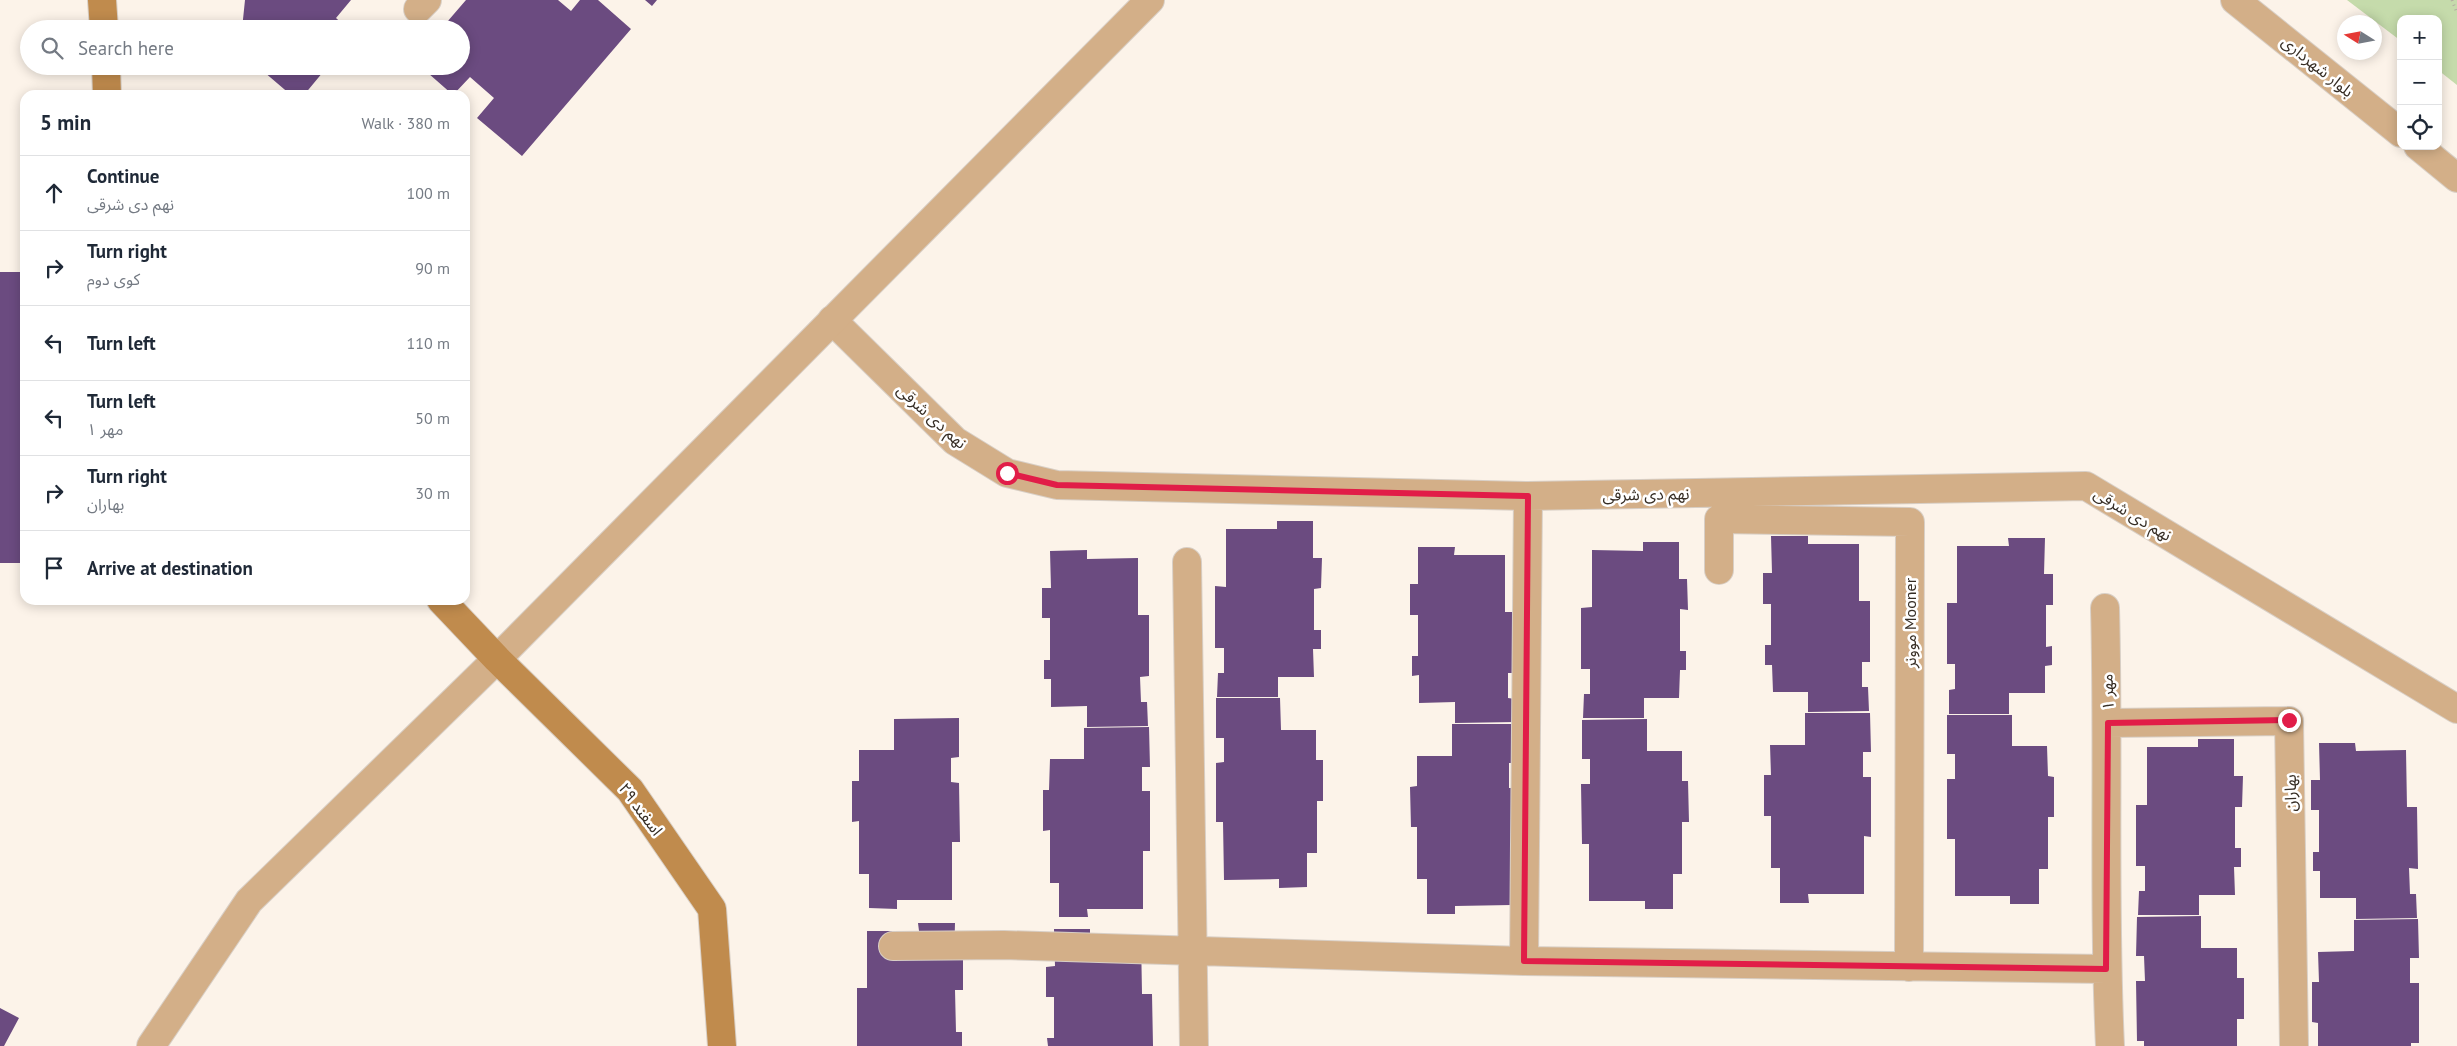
<!DOCTYPE html>
<meta charset="utf-8">
<style>
:root{--surface:#fff;--page:#f6f6f7;--text:#1f2937;--muted:#747a83;--line:#e0e1e3}
body{margin:0;font-family:"PT Sans","Noto Sans Arabic",sans-serif;background:var(--page);color:var(--text)}
.controls{position:absolute;right:15px;top:15px;display:grid;overflow:hidden;border-radius:10px;box-shadow:0 2px 12px #0003}
.controls button{width:45px;height:45px;display:grid;place-items:center;padding:0;border:0;border-bottom:1px solid var(--line);background:var(--surface);color:var(--text);font:25px sans-serif}
.compass{position:absolute;left:2337px;top:15px;width:45px;height:45px;border-radius:50%;background:var(--surface);box-shadow:0 2px 12px #0003;rotate:281deg}
.stop{position:absolute;width:15px;height:15px;margin:-11px;border:4px solid #e11d48;border-radius:50%;background:#fff}
.stop.end{background:#e11d48;border-color:#fff;box-shadow:0 1px 5px #0008}
.list{margin:0;padding:0;list-style:none}
h2{display:flex;justify-content:space-between;align-items:center;height:65px;margin:0;padding:0 20px;font-size:21px}
h2 small{font-size:16px;font-weight:400;color:var(--muted)}
.list li{display:grid;grid-template-columns:32px 1fr auto;gap:15px;align-items:center;box-sizing:border-box;height:75px;padding:0 20px;border-top:1px solid var(--line)}
.list b{display:block;font-size:19px;white-space:nowrap}
.list p{margin:0;font-size:16px;white-space:nowrap;color:var(--muted)}
.list em{font-size:16px;font-style:normal;color:var(--muted)}
.icon{flex:none;width:28px;height:28px;fill:none;stroke:currentColor;stroke-width:2;stroke-linecap:round;stroke-linejoin:round}
.map{position:relative;flex:none;width:2457px;height:1046px;overflow:hidden}
.search{position:absolute;background:var(--surface);box-shadow:0 2px 12px #0003;left:20px;top:20px;width:450px;height:55px;display:flex;align-items:center;gap:12px;box-sizing:border-box;padding:0 18px;border-radius:28px;color:var(--muted);font-size:19px}
.panel{position:absolute;background:var(--surface);box-shadow:0 2px 12px #0003;left:20px;top:90px;width:450px;height:515px;border-radius:15px}
.map>svg:first-child{display:block}
.green{fill:#c5dbab}
.building{fill:#6b4b80}
.lines{fill:none;stroke-linecap:round;stroke-linejoin:round}
.minor-casing{stroke:#d8cfc6;stroke-width:30}
.tertiary-casing{stroke:#d8cfc6;stroke-width:30}
.secondary-casing{stroke:#d8cfc6;stroke-width:30}
.path{stroke:#b4aba1;stroke-width:3;stroke-dasharray:1 4;stroke-linecap:butt}
.minor{stroke:#d3af88;stroke-width:28}
.tertiary{stroke:#d3af88;stroke-width:28}
.secondary{stroke:#c08b4d;stroke-width:28}
.route{stroke:#e11d48;stroke-width:6}
.labels{text-anchor:middle;dominant-baseline:central;stroke-width:5;stroke-linejoin:round;paint-order:stroke}
.street-label{font-size:16px;fill:#362d24;stroke:#fff}
</style>
<div class="map">
<svg width="2457" height="1046" viewBox="0 0 2457 1046">
<rect width="100%" height="100%" fill="#fcf3e9"/>
<path class="green" d="M2347,0H2457V85L2438,70V19H2401V41Z"/>
<path class="building" d="M245,0H351L336,18L348,29H242Z
M466,0H558L571,11L580,0H598L631,29L522,156L477,118L494,98L470,77L453,95L420,66H461V29H441Z
M645,0H657L652,6Z
M257,66H328L304,95H291Z
M0,272H25V563H0Z
M1277,521H1313V558H1322L1321,588L1314,589V630H1321V649H1313L1314,677H1278V697H1217L1218,673H1224V648H1215V586L1226,587V529H1277Z
M1771,536H1808V544H1859V601H1870V662H1862V687H1868L1869,711L1808,712V692H1773L1772,665H1765V645H1771V604H1763V573H1772Z
M2008,538H2045L2044,574H2053V605H2046V647L2052,646V665L2045,666V693H2009V714H1949V690L1955,689V664H1947V603H1957V546H2009Z
M1643,542H1679V579H1687L1688,610L1680,609V651H1686V670H1680L1679,698H1644V718H1583L1584,694H1590V669H1581V608L1592,607V550L1643,551Z
M1418,547H1455L1454,555H1505V612H1517V673H1508V698L1515,699V722L1455,723V702L1419,703V675L1412,676V656H1418V615H1410V584H1418Z
M1087,550V559L1138,558V615H1149V676L1140,677L1141,702H1147L1148,726L1087,727V706L1051,707V679H1044V660H1050V618H1042V588H1051L1050,551Z
M1216,698H1280L1281,730H1316V760H1323V801H1317V853H1307V887L1279,888V879L1224,880L1223,822H1216V763L1224,762V738H1216Z
M1805,713H1870L1871,752H1863V777H1871V837L1864,836V894H1808L1809,903H1780V868H1771V816H1764V775H1771L1770,745H1805Z
M1947,715H2012V746H2047L2048,776L2054,777V817H2048V869H2039V904H2010V896H1955V839H1947V779H1955V754H1947Z
M959,718V757L951,758V782L959,783L960,842H952V900H897V909L869,908V874H859V821L852,822V781H859V750H894V719Z
M1647,719V751H1682V781H1688L1689,822H1682V874H1673V909H1645V901H1589V844H1582L1581,784H1590V759H1582V720Z
M1452,724H1517V763H1509V788H1518V848H1511V905L1455,906V914H1427V879H1417V827H1411L1410,787L1417,786V756H1452Z
M1149,727L1150,767H1142V791H1150V851H1143V909H1087L1088,917H1059V883H1050V830L1043,831V790H1049L1050,759H1084V728Z
M2198,739H2234V776H2243L2242,807H2235V848H2241V867H2234L2235,895H2199V915H2138L2139,891H2145V866H2136V805H2147V747H2198Z
M2319,743H2355L2356,751L2406,750L2407,807H2417L2418,869L2409,868L2410,894H2416L2417,918L2356,919V898H2320V871H2313V852H2319V810H2311V780H2320Z
M2201,916V948H2237V978H2244V1019H2237V1046H2144V1041H2137L2136,981H2145L2144,956H2136L2137,917Z
M2418,919L2419,958H2410V983H2419V1043H2411V1046H2318V1023L2312,1022V982H2319L2318,952L2354,951V920Z
M918,923H955L954,960H963V990H955L956,1032H962V1046H857V988H867V931H919Z
M1054,929H1090V938L1141,937L1142,994H1152L1153,1046H1048L1047,1038H1054V997H1046V967L1055,966Z
M0,1008L19,1018L4,1046H0Z"/>
<g class="lines">
<g class="minor-casing">
<path id="minor" d="M418,9L427,0
M832,320L955,441L1007,473L1057,485L1528,496L2086,486L2457,709
M1187,562L1194,1046
M1719,570V519L1910,522L1909,967
M2105,608C2109,754 2103,900 2110,1046
M2108,723L2289,721L2294,1046
M893,946L1004,945L1524,961L2106,969
M1524,961L1528,496"/>
</g>
<g class="tertiary-casing">
<path id="tertiary" d="M2235,0L2401,133
M2418,146L2457,178
M151,1046L249,901L497,659L1150,0"/>
</g>
<g class="secondary-casing">
<path id="secondary" d="M102,0L104,29
M106,66L107,95
M441,600L497,659L630,790L712,909L722,1046"/>
</g>
<path class="path" d="M2452,0L2457,13"/>
<use href="#minor" class="minor"/>
<use href="#tertiary" class="tertiary"/>
<use href="#secondary" class="secondary"/>
</g>
<g class="lines">
<path class="route" d="M1007,473L1057,485L1528,496L1524,961L2106,969L2108,723L2289,720"/>
</g>
<g class="labels">
<g class="street-label">
<text transform="translate(2318 66) rotate(39)">بلوار شهرداری</text>
<text transform="translate(932 416) rotate(42)">نهم دی شرقی</text>
<text transform="translate(1646 494) rotate(-1)">نهم دی شرقی</text>
<text transform="translate(2133 514) rotate(31)">نهم دی شرقی</text>
<text transform="translate(1910 623) rotate(-90)">موونر Mooner</text>
<text transform="translate(2107 692) rotate(-92)">مهر ۱</text>
<text transform="translate(2290 793) rotate(-91)">بهاران</text>
<text transform="translate(641 809) rotate(53)">۲۹ اسفند</text>
</g>
</g>
</svg>
<div class="controls">
<button>+</button>
<button>−</button>
<button><svg class="icon" aria-label="locate" viewBox="0 0 24 24"><circle cx="12" cy="12" r="6"/><path d="M12 2v4M12 18v4M2 12h4M18 12h4"/></svg></button>
</div>
<svg class="compass" viewBox="-18 -18 36 36"><path d="M0-13l5 13h-10z" fill="#e53935"/><path d="M0 13l5-13h-10z" fill="#747a83"/></svg>
<div class="stop" style="left:1007px;top:473px"></div>
<div class="stop end" style="left:2289px;top:720px"></div>
<div class="search"><svg class="icon" aria-label="search" viewBox="0 0 24 24"><circle cx="10" cy="10" r="6"/><path d="M15 15l6 6"/></svg>Search here</div>
<section class="panel">
<h2>5 min<small>Walk · 380 m</small></h2>
<ul class="list">
<li><svg class="icon" aria-label="ahead" viewBox="0 0 24 24"><path d="M12 20V5M6 11l6-6 6 6"/></svg><div><b>Continue</b><p>نهم دی شرقی</p></div><em>100 m</em></li>
<li><svg class="icon" aria-label="right" viewBox="0 0 24 24"><path d="M7 20v-9h11M14 6l5 5-5 5"/></svg><div><b>Turn right</b><p>کوی دوم</p></div><em>90 m</em></li>
<li><svg class="icon" aria-label="left" viewBox="0 0 24 24"><path d="M17 20v-9H6M10 6l-5 5 5 5"/></svg><div><b>Turn left</b></div><em>110 m</em></li>
<li><svg class="icon" aria-label="left" viewBox="0 0 24 24"><path d="M17 20v-9H6M10 6l-5 5 5 5"/></svg><div><b>Turn left</b><p>مهر ۱</p></div><em>50 m</em></li>
<li><svg class="icon" aria-label="right" viewBox="0 0 24 24"><path d="M7 20v-9h11M14 6l5 5-5 5"/></svg><div><b>Turn right</b><p>بهاران</p></div><em>30 m</em></li>
<li><svg class="icon" aria-label="arrive" viewBox="0 0 24 24"><path d="M6 21V4h12l-3 4 3 4H6"/></svg><div><b>Arrive at destination</b></div></li>
</ul>
</section>
</div>
